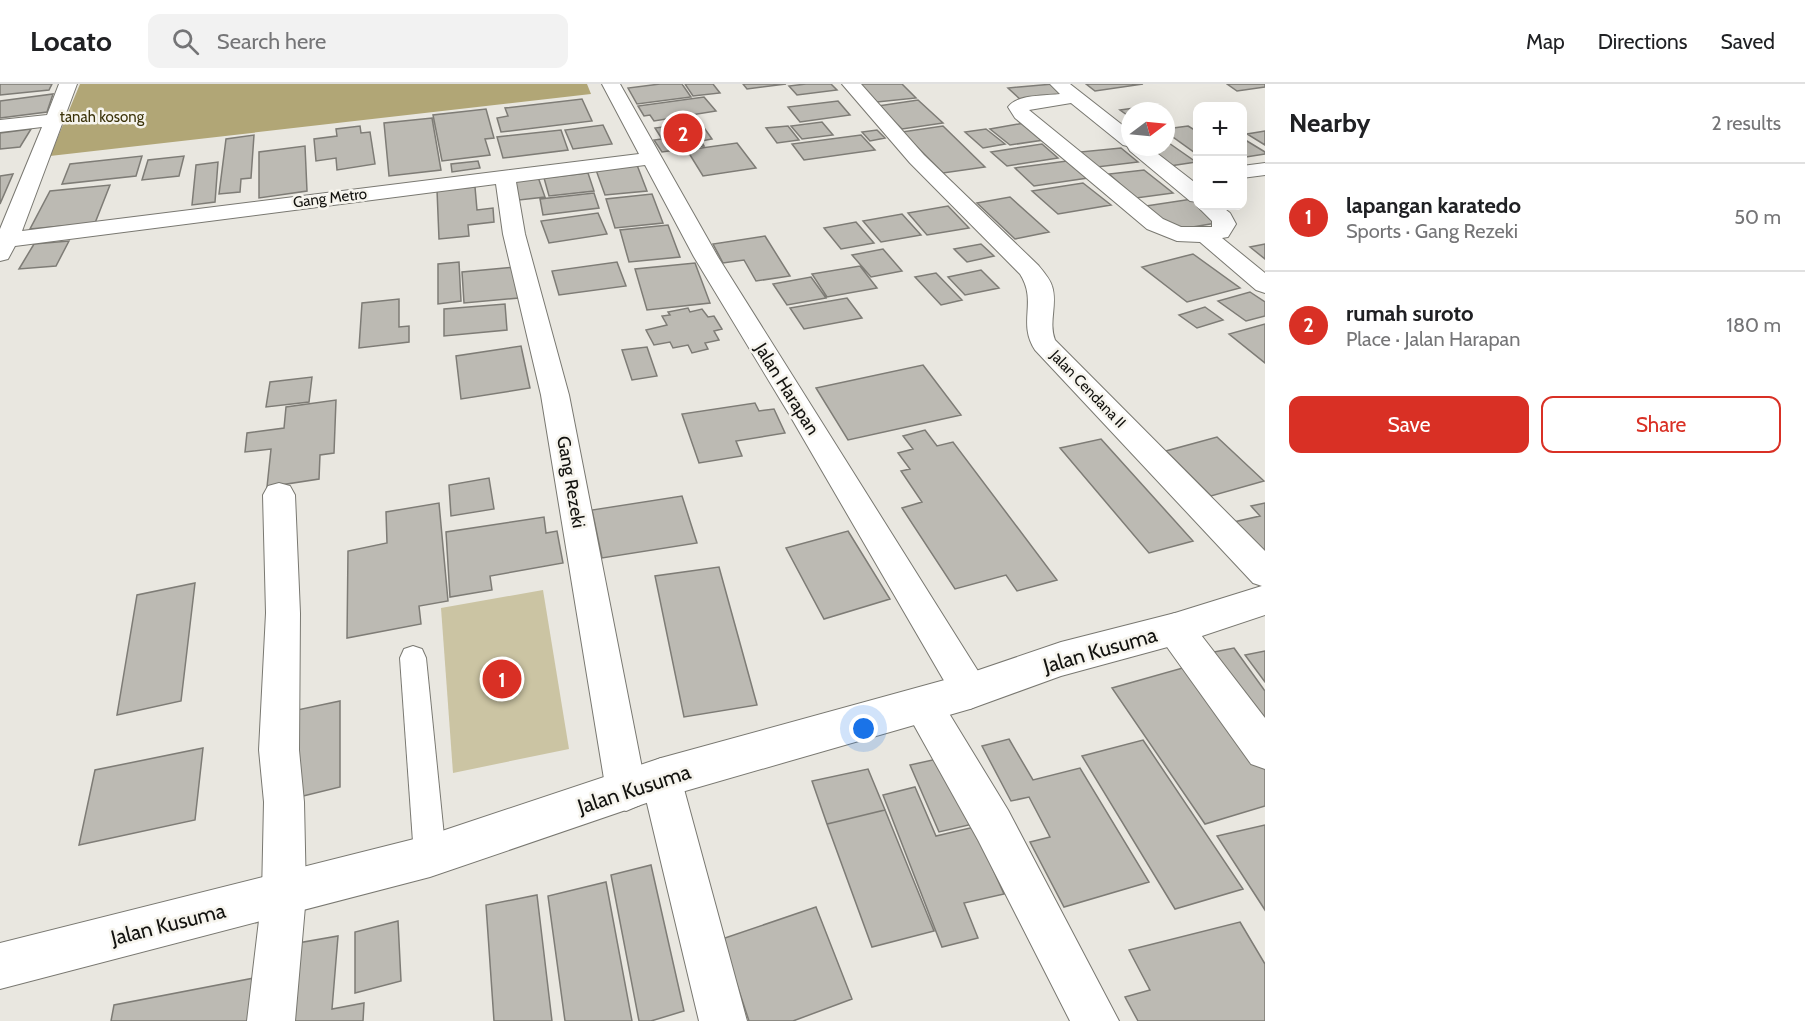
<!DOCTYPE html>
<meta charset="utf-8">
<style>
:root{--surface:#fff;--page:#f2f2f2;--text:#202124;--muted:#757577;--line:#e0e0e0;--accent:#d93025}
body{margin:0;font-family:Cabin,sans-serif;background:var(--page);color:var(--text)}
.controls{position:absolute;right:18px;top:18px;display:grid;overflow:hidden;border-radius:12px;box-shadow:0 6px 24px #0002}
.controls button{width:54px;height:54px;display:grid;place-items:center;padding:0;border:0;border-bottom:2px solid var(--line);background:var(--surface);color:var(--text);font:30px sans-serif}
.compass{position:absolute;left:1121px;top:18px;width:54px;height:54px;border-radius:50%;background:var(--surface);box-shadow:0 6px 24px #0002;rotate:74deg}
.you{position:absolute;left:864px;top:645px;width:21px;height:21px;margin:-15px;border:4px solid #fff;border-radius:50%;background:#1a73e8;box-shadow:0 0 0 9px #1a73e833}
.badge{display:grid;place-items:center;width:39px;height:39px;border-radius:50%;background:var(--accent);color:#fff;font-size:20px;font-weight:700}
.pin{position:absolute;translate:-50% -50%;border:3px solid #fff;box-shadow:0 2px 6px #0006}
.list{margin:0;padding:0;list-style:none}
h2{display:flex;justify-content:space-between;align-items:center;height:78px;margin:0;padding:0 24px;font-size:26px}
h2 small{font-size:20px;font-weight:400;color:var(--muted)}
.list li{display:grid;grid-template-columns:39px 1fr auto;gap:18px;align-items:center;box-sizing:border-box;height:108px;padding:0 24px;border-top:2px solid var(--line)}
.list b{display:block;font-size:22px;white-space:nowrap}
.list p{margin:0;font-size:20px;white-space:nowrap;color:var(--muted)}
.list em{font-size:20px;font-style:normal;color:var(--muted)}
.actions{display:flex;gap:12px;padding:18px 24px}
.actions a{flex:1;padding:14px 0;border:2px solid var(--accent);border-radius:12px;text-align:center;font-size:21px;color:var(--accent)}
.actions .main{background:var(--accent);color:#fff}
.icon{flex:none;width:33px;height:33px;fill:none;stroke:currentColor;stroke-width:2;stroke-linecap:round;stroke-linejoin:round}
.map{position:relative;flex:none;width:1265px;height:937px;overflow:hidden}
header{display:flex;align-items:center;gap:36px;box-sizing:border-box;height:84px;padding:0 30px;background:var(--surface);border-bottom:2px solid var(--line)}
header strong{font-size:28px}
nav{display:flex;gap:33px;margin-inline-start:auto;font-size:21px}
.search{width:420px;height:54px;background:var(--page);display:flex;align-items:center;gap:15px;box-sizing:border-box;padding:0 21px;border-radius:12px;color:var(--muted);font-size:22px}
main{display:flex}
aside{flex:1;background:var(--surface)}
.map>svg:first-child{display:block}
.green{fill:#cbc4a3}
.forest{fill:#b1a676}
.building{fill:#bcbab3;stroke:#7e7c76;stroke-width:1.5}
.lines{fill:none;stroke-linecap:round;stroke-linejoin:round}
.lane-casing{stroke:#797871;stroke-width:2}
.street-casing{stroke:#797871;stroke-width:2}
.secondary-casing{stroke:#797871;stroke-width:2}
.lane{fill:#fff;fill-rule:evenodd}
.street{fill:#fff;fill-rule:evenodd}
.secondary{fill:#fff;fill-rule:evenodd}
.labels{text-anchor:middle;dominant-baseline:central;stroke-width:5;stroke-linejoin:round;paint-order:stroke}
.far-park-label{font-size:15px;fill:#3b330a;stroke:#f6f4ed}
.far-street-label{font-size:15px;fill:#12120f;stroke:#f6f4ed}
.street-label{font-size:18px;fill:#12120f;stroke:#f6f4ed}
.near-street-label{font-size:21px;fill:#12120f;stroke:#f6f4ed}
</style>
<header>
<strong>Locato</strong>
<div class="search"><svg class="icon" aria-label="search" viewBox="0 0 24 24"><circle cx="10" cy="10" r="6"/><path d="M15 15l6 6"/></svg>Search here</div>
<nav><a>Map</a><a>Directions</a><a>Saved</a></nav>
</header>
<main>
<div class="map">
<svg width="1265" height="937" viewBox="0 0 1265 937">
<rect width="100%" height="100%" fill="#e9e7e0"/>
<path class="green" d="M543,506L569,665L453,689L441,524Z"/>
<path class="forest" d="M80,0H587L591,10L50,72Z"/>
<path class="building" d="M0,0H52L49,6L0,11Z
M660,0H682L691,13L637,20L628,4Z
M685,0H713L720,9L693,12Z
M743,0H786L747,5Z
M806,0H831L837,6L797,11L789,2Z
M860,0H902L916,14L877,18Z
M1053,0L1069,13L1023,18L1008,4Z
M1086,0H1143L1095,7Z
M1227,0H1265V3L1237,7Z
M53,10L47,28L0,34V17Z
M704,13L716,27L654,37L650,31L644,32L638,22Z
M582,15L592,37L501,48L497,34L508,32L505,24Z
M918,16L943,39L902,45L878,22Z
M838,17L850,31L800,38L788,23Z
M1149,22L1156,27H1130V33L1120,26Z
M486,25L494,54L485,55L490,71L442,77L433,31Z
M432,34L441,86L389,92L384,39Z
M700,38L712,55L701,57L704,62L662,68L654,56L662,55L655,44Z
M822,38L833,51L802,55L791,42Z
M1024,39L1044,56L1010,61L990,45Z
M603,41L612,60L573,65L565,46Z
M360,42L361,49L370,48L375,80L337,86L336,74L316,77L314,55L337,52L336,45Z
M788,42L799,56L777,59L766,44Z
M943,42L985,83L943,89L902,48Z
M1188,42L1198,48V71L1166,48V45Z
M31,45L20,63L0,65V49Z
M986,45L1005,60L983,64L965,48Z
M561,46L568,66L503,74L497,53Z
M877,46L885,54L870,57L862,48Z
M1265,47V61L1247,50Z
M254,51L251,94L241,95L240,108L219,110L226,55Z
M861,51L875,66L804,76L792,60Z
M1242,54L1265,68V70L1246,73L1242,71Z
M1166,57L1196,78L1170,82L1143,63H1166Z
M737,59L756,84L703,92L687,66Z
M1042,60L1058,74L1007,82L991,68Z
M305,62L307,107L259,114V68Z
M1121,64L1138,78L1097,83L1080,68Z
M142,72L136,92L62,100L70,80Z
M184,72L179,92L142,96L148,76Z
M478,77L480,84L452,88L451,80Z
M1067,77L1088,94L1034,102L1015,84Z
M218,78L215,118L192,121L196,81Z
M637,81L647,107L605,111L596,86Z
M1144,86L1173,109L1136,114L1109,90Z
M588,89L594,107L549,112L544,94Z
M13,90L0,120V92Z
M538,93L545,113L519,116L513,96Z
M1083,99L1111,121L1058,130L1032,107Z
M110,101L95,139L30,145L50,107Z
M475,103L477,126L493,124L494,138L468,141L469,152L439,155L437,106Z
M594,109L599,124L543,131L540,115Z
M652,110L663,139L615,144L606,115Z
M1010,113L1049,148L1015,155L977,119Z
M1192,115L1198,122H1201L1222,138L1175,146L1146,122Z
M948,122L969,144L927,151L908,129Z
M598,129L607,150L549,159L541,137Z
M902,130L921,151L881,158L863,137Z
M856,138L874,159L841,165L824,144Z
M668,141L680,173L629,178L620,146Z
M765,152L790,192L756,197L744,176L723,179L713,160Z
M69,157L56,182L19,185L34,160Z
M981,160L994,172L967,178L954,165Z
M1265,160V175L1250,163Z
M883,165L902,187L871,193L852,171Z
M1193,170L1240,204L1187,218L1142,183Z
M459,178L461,217L438,220V180Z
M617,178L626,202L559,211L552,187Z
M695,179L710,219L647,226L635,185Z
M860,182L877,204L827,213L812,190Z
M515,183L519,214L464,219L462,188Z
M981,186L999,204L965,211L948,193Z
M936,189L962,216L941,221L915,193Z
M811,193L826,214L787,221L773,200Z
M1250,208L1265,218V232L1246,237L1218,217Z
M847,214L862,234L804,245L790,224Z
M399,215V243L409,242V258L359,264L362,219Z
M505,220L507,246L444,252V225Z
M1205,223L1223,236L1197,244L1179,231Z
M688,224L690,228L702,225L708,233L714,232L722,245L714,247L719,256L705,259L708,265L692,269L688,261L673,264L670,258L654,261L646,246L667,241L662,232L670,231L668,228Z
M1265,240V279L1229,250Z
M521,262L530,304L461,315L456,272Z
M647,263L657,292L632,296L622,266Z
M923,281L961,331L848,356L816,304Z
M312,293L309,318L266,323L270,298Z
M336,316L334,369L320,371L319,395L267,403L271,365L245,368L247,349L284,344L286,323Z
M755,319L759,327L774,325L785,349L736,357L742,372L699,379L682,330Z
M925,346L937,362L953,358L1057,496L1017,507L1006,491L955,505L902,424L922,418L901,387L910,385L898,369L913,365L903,352Z
M1217,353L1264,397L1211,412L1166,367Z
M1101,355L1193,457L1149,469L1060,364Z
M489,394L494,425L451,432L449,401Z
M682,412L697,459L602,474L592,426Z
M439,419L448,517L419,522L421,540L347,554L348,467L387,459L386,428Z
M1265,419V474L1225,440L1260,432L1251,422Z
M544,433L546,449L557,447L563,479L490,492L492,506L450,513L446,448Z
M848,447L890,515L824,535L786,464Z
M719,483L757,621L684,633L655,492Z
M195,499L181,617L117,631L137,511Z
M1234,564L1265,607V647L1209,569Z
M1265,567V598L1245,571Z
M1193,581L1265,676V722L1205,740L1112,604Z
M340,617V703L295,714L297,626Z
M1009,655L1033,696L1080,684L1149,798L1064,823L1030,758L1050,753L1029,713L1011,717L982,662Z
M1143,656L1243,805L1175,825L1082,672Z
M203,664L195,736L79,761L95,686Z
M946,673L977,739L939,748L910,681Z
M868,685L885,726L827,740L812,697Z
M915,703L936,752L974,743L1004,810L964,819L978,854L942,863L883,711Z
M885,726L934,847L872,863L827,740Z
M1265,741V826L1217,752Z
M651,781L684,927L651,937H639L611,791Z
M606,798L632,937H565L548,812Z
M537,811L552,937H494L486,821Z
M816,823L852,915L793,937H749L722,855Z
M398,837L401,897L355,909V848Z
M1240,838L1265,880V937H1138L1125,913L1150,906L1129,866Z
M338,852L332,925L364,919L363,937H290L298,859Z
M254,894L250,937H111L114,921Z"/>
<g class="lines">
<g class="lane-casing">
<path id="lane" d="M413,562L422,565L426,574L446,772L441,783L430,788L419,783L414,772L400,574L404,565Z"/>
</g>
<g class="street-casing">
<path id="street" d="M59,0H77L22,147L639,70L602,0H620L718,173L983,595L989,607L983,619L970,625L957,619L789,330L694,173L645,81L516,98L525,150L569,311L643,689L647,680L661,674L675,680L681,694L747,937H699L645,711L640,721L626,727L612,721L606,707L541,311L503,150L496,100L15,162L8,175L0,177V145L42,43L0,48V36L47,31Z
M842,0H861L924,71L1038,181C1043,187 1050,195 1052,202C1058,220 1048,238 1055,256L1265,467V503L1253,499L1035,266C1017,238 1038,218 1020,190L910,79Z
M1050,0H1070L1130,47V63H1149L1198,101V118L1190,117L1130,67L1127,62L1123,61L1071,19L1029,26L1163,135L1181,143H1212V137L1197,122H1221L1230,129L1236,140L1228,153L1222,154L1265,189V209L1256,206L1200,158L1177,157L1147,145L1015,34L1008,23C1017,10 1045,12 1060,10Z
M1265,79V91L1242,94V82Z
M279,399L290,402L295,411L300,529L299,666L304,718L306,811L295,937H247L262,811L264,718L259,666L266,529L263,411L268,402Z
M1175,529L1188,534L1265,634V685L1251,680L1162,556L1157,545L1162,534Z
M923,603L936,608L1008,726L1119,937H1070L978,756L910,634L904,621L910,608Z"/>
</g>
<g class="secondary-casing">
<path id="secondary" d="M1265,501V531L1175,561L1061,592L970,625L661,714L430,793L0,905V859L430,751L661,674L970,589L1061,558L1175,529Z"/>
</g>
<use href="#lane" class="lane"/>
<use href="#street" class="street"/>
<use href="#secondary" class="secondary"/>
</g>
<g class="labels">
<g class="far-park-label">
<text x="102" y="33">tanah kosong</text>
</g>
<g class="far-street-label">
<text transform="translate(330 114) rotate(-7)">Gang Metro</text>
<text transform="translate(1088 305) rotate(46)">Jalan Cendana II</text>
</g>
<g class="street-label">
<text transform="translate(787 305) rotate(58)">Jalan Harapan</text>
<text transform="translate(571 398) rotate(80)">Gang Rezeki</text>
</g>
<g class="near-street-label">
<text transform="translate(1100 566) rotate(-16)">Jalan Kusuma</text>
<text transform="translate(634 705) rotate(-18)">Jalan Kusuma</text>
<text transform="translate(168 840) rotate(-14)">Jalan Kusuma</text>
</g>
</g>
</svg>
<div class="controls">
<button>+</button>
<button>−</button>
</div>
<svg class="compass" viewBox="-18 -18 36 36"><path d="M0-13l5 13h-10z" fill="#e53935"/><path d="M0 13l5-13h-10z" fill="#757577"/></svg>
<div class="you"></div>
<div class="pin badge" style="left:502px;top:595px">1</div>
<div class="pin badge" style="left:683px;top:49px">2</div>
</div>
<aside>
<h2>Nearby<small>2 results</small></h2>
<ul class="list">
<li><span class="badge">1</span><div><b>lapangan karatedo</b><p>Sports · Gang Rezeki</p></div><em>50 m</em></li>
<li><span class="badge">2</span><div><b>rumah suroto</b><p>Place · Jalan Harapan</p></div><em>180 m</em></li>
</ul>
<div class="actions"><a class="main">Save</a><a>Share</a></div>
</aside>
</main>
